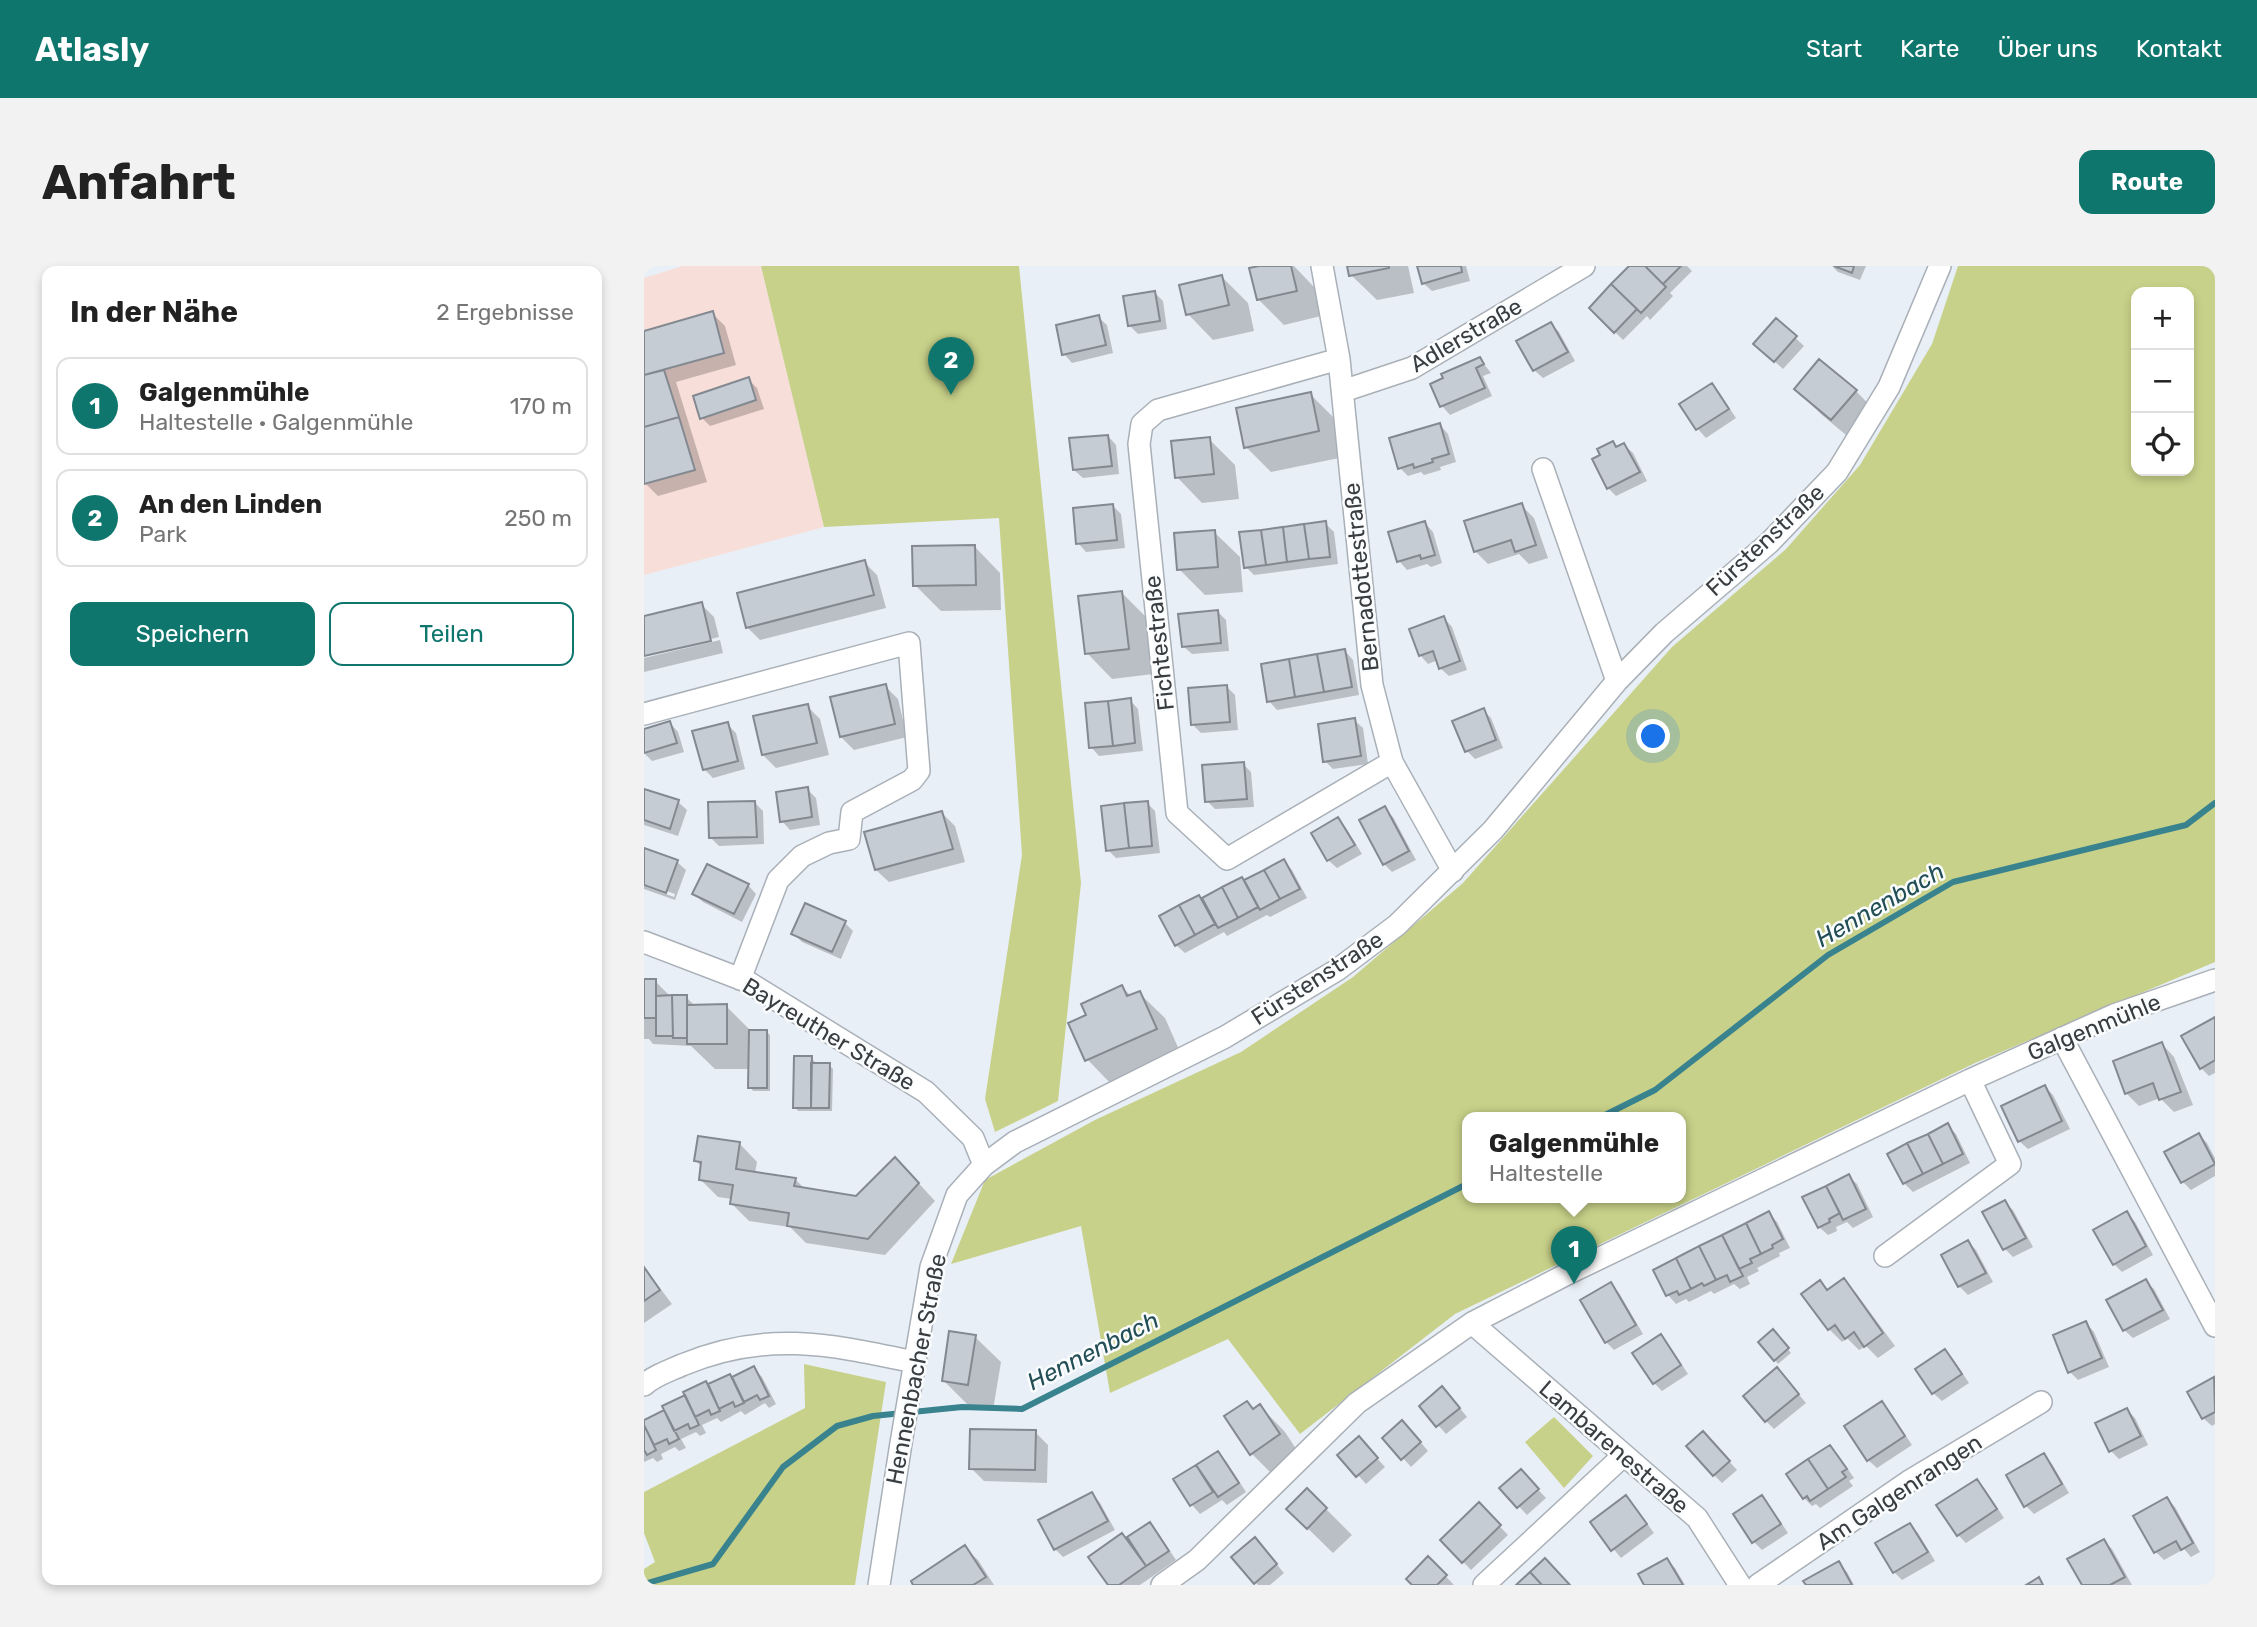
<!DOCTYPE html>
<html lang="de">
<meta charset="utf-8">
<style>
:root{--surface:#fff;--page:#f2f2f2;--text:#222;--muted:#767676;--line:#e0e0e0;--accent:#0f766e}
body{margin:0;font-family:Rubik,sans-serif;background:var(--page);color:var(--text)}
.controls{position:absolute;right:21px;top:21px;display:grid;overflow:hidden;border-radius:14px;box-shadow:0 4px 10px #0003}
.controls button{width:63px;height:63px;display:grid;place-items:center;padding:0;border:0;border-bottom:2px solid var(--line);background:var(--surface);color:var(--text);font:35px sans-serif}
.you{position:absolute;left:1010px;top:471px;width:24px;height:24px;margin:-18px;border:5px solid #fff;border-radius:50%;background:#1a73e8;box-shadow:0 0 0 10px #1a73e833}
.badge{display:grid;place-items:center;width:46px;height:46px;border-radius:50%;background:var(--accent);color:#fff;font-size:23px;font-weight:700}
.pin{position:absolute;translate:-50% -58px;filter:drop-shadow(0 2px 4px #0008)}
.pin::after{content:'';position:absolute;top:37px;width:24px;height:21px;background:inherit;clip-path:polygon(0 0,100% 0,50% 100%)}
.popup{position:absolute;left:818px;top:846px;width:224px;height:91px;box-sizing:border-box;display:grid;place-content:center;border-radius:14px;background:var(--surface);filter:drop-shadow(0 2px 5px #0005);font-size:23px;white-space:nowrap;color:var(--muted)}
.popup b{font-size:26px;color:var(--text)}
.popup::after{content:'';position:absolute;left:50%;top:100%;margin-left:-14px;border:14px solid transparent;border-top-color:var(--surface)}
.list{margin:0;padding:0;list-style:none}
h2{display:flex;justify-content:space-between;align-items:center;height:91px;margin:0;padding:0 28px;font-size:30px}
h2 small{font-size:23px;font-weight:400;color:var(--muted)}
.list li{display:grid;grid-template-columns:46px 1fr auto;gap:21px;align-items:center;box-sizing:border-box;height:98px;margin:0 14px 14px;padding:0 14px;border:2px solid var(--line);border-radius:14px}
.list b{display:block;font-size:26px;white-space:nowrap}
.list p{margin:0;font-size:23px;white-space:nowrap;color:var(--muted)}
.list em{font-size:23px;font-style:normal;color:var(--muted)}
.actions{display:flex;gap:14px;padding:21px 28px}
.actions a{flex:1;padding:16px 0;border:2px solid var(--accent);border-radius:14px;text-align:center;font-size:24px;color:var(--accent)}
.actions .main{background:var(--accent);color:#fff}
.icon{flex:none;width:38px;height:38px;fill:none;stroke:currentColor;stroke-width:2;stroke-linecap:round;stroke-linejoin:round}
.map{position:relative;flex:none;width:1571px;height:1319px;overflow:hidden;border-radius:14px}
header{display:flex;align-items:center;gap:42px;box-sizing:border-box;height:98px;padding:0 35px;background:var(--accent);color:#fff}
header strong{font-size:33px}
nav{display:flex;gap:38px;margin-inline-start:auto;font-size:24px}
.intro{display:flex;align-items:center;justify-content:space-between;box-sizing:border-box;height:168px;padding:0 42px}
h1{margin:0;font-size:49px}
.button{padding:18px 32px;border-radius:14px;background:var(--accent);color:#fff;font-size:24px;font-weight:700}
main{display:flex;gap:42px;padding:0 42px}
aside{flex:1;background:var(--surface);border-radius:14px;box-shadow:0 4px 10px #0003}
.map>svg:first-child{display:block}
.commercial{fill:#f8ded8}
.green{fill:#c8d189;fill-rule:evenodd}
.shadow{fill:#0003}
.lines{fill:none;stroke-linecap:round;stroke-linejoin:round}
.stream{stroke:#39838f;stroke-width:6}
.building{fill:#c6ccd4;stroke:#838990;stroke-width:2}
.street-casing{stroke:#a9b0b7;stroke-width:24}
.street{stroke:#fff;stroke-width:21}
.labels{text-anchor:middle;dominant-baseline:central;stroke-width:5;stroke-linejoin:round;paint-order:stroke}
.street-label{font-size:23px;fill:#3a3d40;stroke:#fafcfd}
.water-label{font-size:24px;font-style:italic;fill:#224f56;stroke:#fafcfd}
</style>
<header>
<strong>Atlasly</strong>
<nav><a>Start</a><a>Karte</a><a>Über uns</a><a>Kontakt</a></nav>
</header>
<div class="intro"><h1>Anfahrt</h1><a class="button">Route</a></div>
<main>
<aside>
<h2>In der Nähe<small>2 Ergebnisse</small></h2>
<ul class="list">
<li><span class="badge">1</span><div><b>Galgenmühle</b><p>Haltestelle · Galgenmühle</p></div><em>170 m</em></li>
<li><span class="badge">2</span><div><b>An den Linden</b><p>Park</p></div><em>250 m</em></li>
</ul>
<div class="actions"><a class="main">Speichern</a><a>Teilen</a></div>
</aside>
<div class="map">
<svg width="1571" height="1319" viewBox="0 0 1571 1319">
<rect width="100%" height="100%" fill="#e9eff7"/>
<path class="commercial" d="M39,0H117L180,261L0,309V12Z"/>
<path class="green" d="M117,0H375L437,617L414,835L351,866L341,833L378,589L355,252L180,261Z
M1314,0H1571V696L1331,797L811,1048L656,1168L584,1073L466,1127L437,960L307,998L341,914L451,854L597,786L709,711L819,617L1028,381L1142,283L1216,199L1288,78ZM1492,26H1545V205H1492ZM823,852H1037V932H823Z
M160,1098L242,1116L211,1319H0V1303L11,1296L0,1267V1226L161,1142Z
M910,1151L949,1190L920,1222L881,1176Z"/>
<path class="shadow" d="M623,0H650L670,21L677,50L640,59L614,33Z
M705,0H764L770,27L733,34L707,9Z
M774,0H822L826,15L788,25L779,17Z
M988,0H1043L1048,5L1026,27L1029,30L1006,54L1003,50L979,74L947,42Z
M1188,0H1222L1216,14L1194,6Z
M578,11L604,37L610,65L569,74L544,48Z
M511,27L519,35L523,63L494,68L486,60Z
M68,47L81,60L92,99L32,116L63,216L14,230L1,217L0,212V67Z
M454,51L463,59L469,87L428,97L420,88Z
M1132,54L1160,80L1139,103L1120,86Z
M907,58L915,66L931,95L899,112L890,104Z
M836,93L847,107L839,110L848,130L806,149L798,140L788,119Z
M104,113L113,122L120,143L66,160L58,152Z
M1068,119L1076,128L1092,152L1062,172L1054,163L1038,139Z
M1152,123L1212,125L1237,151L1214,179L1178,149Z
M666,128L692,154L700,191L627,206L602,181Z
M796,159L804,168L812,196L796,201L797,204L780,209L777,206L764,210L756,202Z
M464,170L472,179L475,208L439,212L430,204Z
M565,173L591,199L595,233L558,237L533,211Z
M969,177L974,182L980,179L989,187L1003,215L972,230L964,222L958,190Z
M877,239L890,252L904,292L885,298L875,288L844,298L831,285Z
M469,240L477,248L481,282L442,286L434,277Z
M681,257L690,266L694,298L610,309L602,301Z
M781,257L789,266L798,297L787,301L783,298L763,304L755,295Z
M570,266L596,291L599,326L561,329L535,303Z
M331,281L356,307L357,344L297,345L271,319Z
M220,296L233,309L242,342L116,374L103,361Z
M477,326L503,352L509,408L468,413L443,387Z
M57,338L70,351L75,371L0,389V352Z
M574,346L582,354L585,385L548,388L539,380Z
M800,352L808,361L823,404L805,410L796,402L794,394L784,398L776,389Z
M76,374L79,387L0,406V392Z
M701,385L709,394L715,429L633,444L625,435Z
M241,420L254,433L263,471L210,484L197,471Z
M582,420L591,429L594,464L557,467L549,459Z
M486,434L494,443L499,485L455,490L447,481Z
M163,440L176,453L185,489L132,502L119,489Z
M839,444L847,452L859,482L831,493L823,485Z
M710,454L719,462L724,498L689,503L681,495Z
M26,457L34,466L40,486L8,495L0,487V465Z
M83,458L92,467L101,503L69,512L60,503Z
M599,498L607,506L610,541L571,543L563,535Z
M163,523L172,532L176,559L146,564L138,555Z
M0,524L34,536L43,544L34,570L0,559Z
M111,537L119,545L120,578L75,580L67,572Z
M503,537L511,545L516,587L472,592L464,584Z
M740,542L749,551L772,594L748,606L740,598Z
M298,547L311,560L321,596L245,616L232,604Z
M694,553L702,562L718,588L693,602L684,594Z
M0,584L33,596L42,604L31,634L0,623V620L30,631L31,628L0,617Z
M640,595L648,604L663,632L626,651L623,649L583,670L580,666L541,687L532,679L555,631L558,634L598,613L601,616Z
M104,619L112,628L98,656L59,636L50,628Z
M201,657L209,665L197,693L158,676L149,667Z
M0,715H11L27,731H42L50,739L82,740L107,765L123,766L126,769V825H109L106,821V803H71L47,780L9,778L5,773H0Z
M478,721L487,730L495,727L521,752L537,788L468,819L443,793L444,750Z
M1571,753V807L1565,810L1557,802L1539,770Z
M1518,778L1530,791L1549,839L1530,846L1516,832L1495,840L1482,827Z
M167,792L171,796L170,799H185L189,803L188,845H154L151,841Z
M1401,821L1409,829L1426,863L1384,883L1375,875Z
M1303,859L1312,868L1326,897L1269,926L1260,917Z
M1555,869L1563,877L1571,892V910L1547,924L1538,915Z
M96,878L113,896L111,907L151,913L162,924L213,931L268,910L291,935L241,989L162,977L146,961L105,955L88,938V933L74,931L56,913L58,901L52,895Z
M1204,910L1213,918L1229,951L1209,962L1203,956L1192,961L1193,965L1184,969L1175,961Z
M1360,936L1369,944L1389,981L1369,991L1361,983Z
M1124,947L1133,956L1146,982L1135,987L1136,990L1113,1002L1115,1005L1103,1011L1106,1018L1096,1023L1090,1018L1070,1028L1067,1025L1045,1036L1042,1033L1032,1038L1024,1029L1011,1005Z
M1483,947L1491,956L1509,989L1478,1006L1470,998Z
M1324,976L1332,984L1349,1016L1324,1029L1315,1020L1299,989Z
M0,1001L28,1038L0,1057Z
M1199,1014L1212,1027L1251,1080L1234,1092L1222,1080L1215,1084L1203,1072L1198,1076L1185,1063L1160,1028L1176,1016L1185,1025Z
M1501,1015L1510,1023L1526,1053L1489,1072L1480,1064Z
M967,1018L975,1027L999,1068L970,1084L962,1076Z
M1442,1057L1450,1066L1465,1101L1434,1114L1426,1106Z
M1133,1069L1147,1087L1134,1098L1131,1094Z
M331,1071L357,1096L349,1144L325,1140L300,1115Z
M1016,1071L1025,1079L1044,1108L1018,1125L1010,1117Z
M1301,1085L1309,1093L1325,1117L1298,1135L1289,1127Z
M110,1102L118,1111L132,1138L125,1142L121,1137L101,1149L97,1145L77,1156L73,1152L58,1159L62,1167L56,1170L52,1166L37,1173L42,1182L35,1185L31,1181L17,1188L19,1193L13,1196L9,1192L0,1196V1156L23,1145L62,1117L64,1120L86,1110L88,1112Z
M1141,1112L1162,1137L1130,1163L1122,1155Z
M1570,1113L1571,1158L1568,1160L1559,1152Z
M807,1131L823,1151L802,1168L777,1140Z
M1238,1138L1246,1146L1268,1179L1233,1202L1224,1194Z
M616,1140L641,1166L660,1195L633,1213L607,1187Z
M1483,1144L1491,1152L1504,1179L1475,1193L1467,1185Z
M767,1165L784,1185L767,1201L741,1172Z
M391,1166L404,1179L403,1217L340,1215L327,1202Z
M1067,1175L1093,1204L1078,1217L1070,1209Z
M723,1181L741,1201L722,1218L696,1189Z
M1186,1181L1194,1189L1210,1212L1205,1215L1209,1220L1176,1242L1172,1238L1168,1240L1160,1232Z
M573,1187L582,1195L602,1226L583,1239L578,1234L556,1248L548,1239L532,1214Z
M1400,1190L1408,1198L1425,1227L1390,1248L1382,1240Z
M885,1214L902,1232L883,1249L858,1222Z
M1332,1215L1341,1223L1360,1252L1322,1277L1314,1269Z
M663,1224L708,1269L689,1287L644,1243Z
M448,1228L456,1237L471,1264L419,1291L411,1283Z
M1118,1231L1126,1240L1144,1267L1118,1284L1110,1276L1091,1249Z
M1523,1233L1531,1241L1556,1286L1547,1291L1540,1283L1520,1294L1512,1286Z
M835,1239L864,1269L827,1304L798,1274Z
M990,1240L1010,1267L977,1292L948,1257Z
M506,1259L514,1267L532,1294L496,1319H466L478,1269L483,1273Z
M1266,1259L1274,1267L1291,1295L1258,1314L1250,1306Z
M1460,1275L1468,1283L1488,1319H1440Z
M321,1282L334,1294L350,1319H271Z
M619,1282L640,1307L626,1319H614L590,1291Z
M784,1292L810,1319H770Z
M1022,1294L1031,1302L1041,1319H1002Z
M1194,1297L1203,1306L1210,1319H1164Z"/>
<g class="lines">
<path class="stream" d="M955,852L1011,824L1184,689L1309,616L1542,559L1571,537
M0,1318L69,1298L139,1201L193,1160L229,1150L318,1141L378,1143L823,918"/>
</g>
<path class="building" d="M615,0H647L653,25L613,34L605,2Z
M703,0H745V2L705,10Z
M773,0H817L818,6L778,18Z
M985,0H1001L1022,21L997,47L967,18Z
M1001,0H1037L1019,18Z
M1190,0H1210L1208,7Z
M578,9L585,39L542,49L535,19Z
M967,18L993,43L970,67L945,42Z
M511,25L516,55L484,60L479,30Z
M69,45L80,87L0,109V65Z
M455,49L462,79L418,89L412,59Z
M1132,52L1153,70L1130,96L1109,78Z
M907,56L924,86L889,105L872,75Z
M836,91L840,98L832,102L841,122L796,141L786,118L799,112L797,108Z
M1175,93L1213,124L1187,154L1150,123Z
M20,104L35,151L0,161V109Z
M105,111L112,134L56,153L49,130Z
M1068,117L1085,143L1052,164L1035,138Z
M667,126L675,165L600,182L592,142Z
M35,151L51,204L0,218V161Z
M796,157L805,188L788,193L789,196L770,202L769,198L754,203L745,172Z
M464,169L468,200L429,204L425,172Z
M566,171L570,208L531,212L527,175Z
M969,175L972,181L980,177L996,206L963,223L948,193L956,189L953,183Z
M878,237L892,279L871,286L867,274L830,286L820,255Z
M469,238L473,274L432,278L429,242Z
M682,255L686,291L665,293L660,258Z
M781,255L791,289L777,293L776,289L753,296L744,266Z
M660,258L665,293L643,296L639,261Z
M639,261L643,296L622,299L617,264Z
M571,264L574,301L533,304L530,267Z
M617,264L622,299L600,302L595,266Z
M331,279L332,319L269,320L268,280Z
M221,294L230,329L102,362L93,327Z
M478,325L485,383L441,388L434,330Z
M58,336L67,375L0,390V350Z
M574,344L577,377L538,381L534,348Z
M800,350L816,395L795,403L789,385L775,390L765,363Z
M701,383L708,421L680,426L673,388Z
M673,388L680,426L651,431L645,393Z
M645,393L651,431L623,436L617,398Z
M242,418L251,458L196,471L186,431Z
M583,419L586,456L547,459L544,422Z
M487,432L491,477L469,480L464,435Z
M464,435L469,480L445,482L441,437Z
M164,438L173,477L118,489L109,450Z
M840,442L852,474L821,486L808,455Z
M711,452L717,490L679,496L674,458Z
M26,455L33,477L0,487V463Z
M84,456L94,495L59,504L48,465Z
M600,496L603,533L561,536L558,499Z
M164,521L168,551L136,556L132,526Z
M0,523L35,534L26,563L0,554Z
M111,535L113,571L65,572L64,536Z
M504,535L508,580L485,582L480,537Z
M480,537L485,582L462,585L457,540Z
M741,540L765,585L739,599L715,554Z
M298,545L309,583L231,604L220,566Z
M694,551L711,579L683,595L667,567Z
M0,582L34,594L22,627L0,619Z
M640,593L656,623L636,633L620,604Z
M63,598L105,618L90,648L48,628Z
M620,604L636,633L616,644L600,614Z
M598,611L614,641L594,652L578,621Z
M578,621L594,652L574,662L558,632Z
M555,629L571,658L551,669L535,639Z
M161,637L202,655L188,686L147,668Z
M535,639L551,669L531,680L515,650Z
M0,713H12V752H0Z
M478,719L483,730L496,725L513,763L441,795L424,757L442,749L437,738Z
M28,729H43V772H29Z
M28,729L29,770H12V730Z
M83,738V778H43V739Z
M1571,751V794L1556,803L1537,770Z
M105,764H123V822H104Z
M1518,776L1537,826L1515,834L1509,817L1481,828L1469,795Z
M150,790H168L167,842H149Z
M167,797H186L185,842H167Z
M1401,819L1418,855L1374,876L1357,840Z
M1304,857L1319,888L1299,898L1284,868Z
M1555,867L1571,898L1537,917L1520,886Z
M1284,868L1299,898L1279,908L1263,877Z
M54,870L96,876L92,903L152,912L150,920L212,930L251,891L275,917L224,973L143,960L145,947L86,938L89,919L55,914L57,896L50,895Z
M1263,877L1279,908L1259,918L1243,888Z
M1205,908L1222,943L1199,954L1182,920Z
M1182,920L1196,947L1185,953L1186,956L1174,962L1158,931Z
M1361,934L1382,972L1359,984L1338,946Z
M1125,945L1139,973L1128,979L1129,982L1117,988L1102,957Z
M1483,945L1502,980L1469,999L1449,964Z
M1102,957L1117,988L1106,993L1108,997L1095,1003L1078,969Z
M1078,969L1099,1010L1086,1016L1083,1009L1072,1014L1055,980Z
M1324,974L1342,1007L1314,1021L1297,989Z
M1055,980L1072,1014L1060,1020L1058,1017L1047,1023L1032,992Z
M1032,992L1047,1023L1035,1029L1033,1025L1022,1030L1009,1004Z
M0,1001L16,1024L0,1035Z
M1200,1012L1239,1067L1220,1081L1210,1066L1201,1073L1191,1059L1184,1064L1157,1028L1176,1014L1183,1024Z
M1502,1013L1519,1044L1479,1065L1462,1034Z
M967,1016L992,1059L961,1077L936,1034Z
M1442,1055L1458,1092L1424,1107L1409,1069Z
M1129,1063L1145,1082L1130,1095L1114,1076Z
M305,1065L332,1069L324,1119L298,1115Z
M1017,1068L1037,1099L1009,1118L988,1087Z
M1301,1083L1318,1108L1288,1128L1271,1103Z
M110,1100L125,1130L116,1134L113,1129L100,1136L88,1111Z
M1133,1101L1155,1128L1121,1156L1099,1130Z
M86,1108L100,1137L91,1141L89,1136L75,1143L64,1118Z
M1570,1111L1571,1146L1558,1153L1543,1126Z
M62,1115L76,1145L67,1149L65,1144L51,1151L39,1126Z
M798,1120L816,1142L792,1161L775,1140Z
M41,1129L55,1159L46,1163L44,1158L30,1165L18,1140Z
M603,1135L609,1143L616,1138L636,1168L606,1189L580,1150Z
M1238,1135L1261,1170L1223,1195L1200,1160Z
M1483,1142L1497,1170L1465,1186L1451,1157Z
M20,1144L35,1173L25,1178L23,1173L10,1179L0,1159V1154Z
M758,1154L777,1176L757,1194L738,1172Z
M0,1159L12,1184L3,1189L0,1184Z
M326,1163L392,1164L391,1204L325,1203Z
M1059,1165L1086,1195L1069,1210L1042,1180Z
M715,1170L734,1192L712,1211L693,1189Z
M1186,1179L1203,1203L1198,1206L1202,1211L1184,1223L1164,1193Z
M574,1185L595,1217L574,1231L552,1199Z
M1400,1187L1418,1218L1380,1241L1362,1209Z
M1164,1193L1184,1223L1166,1235L1163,1230L1159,1233L1142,1208Z
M552,1199L569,1226L546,1240L529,1213Z
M877,1203L895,1223L873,1242L855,1222Z
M1333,1213L1353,1243L1313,1270L1292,1239Z
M663,1222L683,1242L663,1263L642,1243Z
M448,1226L464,1255L410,1284L394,1254Z
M982,1229L1003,1258L967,1285L946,1256Z
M1118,1229L1137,1258L1108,1277L1089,1248Z
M1523,1231L1549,1277L1537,1284L1532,1275L1510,1287L1489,1250Z
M835,1236L857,1259L818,1297L796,1274Z
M506,1256L525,1285L502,1300L483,1271Z
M1266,1257L1284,1286L1249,1307L1231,1277Z
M478,1267L502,1300L475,1319H464L444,1291Z
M611,1271L633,1298L610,1318L587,1291Z
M1460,1273L1481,1311L1466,1319H1438L1423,1293Z
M321,1279L342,1311L329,1319H269L267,1315Z
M784,1290L803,1309L793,1319H768L762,1313Z
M901,1292L926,1319H898L886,1306Z
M1023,1292L1039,1319H1000L994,1308Z
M1195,1295L1208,1319H1162L1159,1315Z
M886,1306L898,1319H872Z
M1395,1311L1399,1319H1382Z"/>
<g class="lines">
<g class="street-casing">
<path id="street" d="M678,0L695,93L728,419L748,496L809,605
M695,93L514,144L498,158L495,178L533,547L583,593L748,496
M699,125L768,102L940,0
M899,203L973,415
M0,448L265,377L275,505L268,514L208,546L205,573L185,577L158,590L134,614L96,713
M0,676L102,715L282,826L329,872L340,899
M1418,772L1571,1060
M1241,990L1366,898L1326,814
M828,1057L1053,1252L1096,1319
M0,1119C11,1109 25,1105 38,1099C122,1064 185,1078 270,1096
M235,1319L257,1177L287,1001L313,929L340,899L371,876L581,771L693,704L753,659L849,564L973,415L1020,367L1125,277L1193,206L1245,121L1296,0
M518,1319L553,1294L713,1137L828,1057L925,1007L1326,814L1470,749L1571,714
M840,1319L979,1190
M1114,1319L1267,1214L1397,1136"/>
</g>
<use href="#street" class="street"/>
</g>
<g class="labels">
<g class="street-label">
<text transform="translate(822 69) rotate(-30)">Adlerstraße</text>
<text transform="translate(1121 274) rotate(-43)">Fürstenstraße</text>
<text transform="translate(717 311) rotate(-96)">Bernadottestraße</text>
<text transform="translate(515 377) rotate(-96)">Fichtestraße</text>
<text transform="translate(673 712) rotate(-33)">Fürstenstraße</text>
<text transform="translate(1450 761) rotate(-22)">Galgenmühle</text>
<text transform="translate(185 768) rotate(31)">Bayreuther Straße</text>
<text transform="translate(272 1103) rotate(-79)">Hennenbacher Straße</text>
<text transform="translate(970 1181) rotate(41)">Lambarenestraße</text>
<text transform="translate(1255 1226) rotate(-33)">Am Galgenrangen</text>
</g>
<g class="water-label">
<text transform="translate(1236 639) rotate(-30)">Hennenbach</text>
<text transform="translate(449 1085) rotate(-27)">Hennenbach</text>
</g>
</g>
</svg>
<div class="controls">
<button>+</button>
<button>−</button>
<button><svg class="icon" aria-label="locate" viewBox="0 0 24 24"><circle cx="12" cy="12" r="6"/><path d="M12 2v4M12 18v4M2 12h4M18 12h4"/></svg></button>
</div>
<div class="you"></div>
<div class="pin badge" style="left:930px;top:1018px">1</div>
<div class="popup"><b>Galgenmühle</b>Haltestelle</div>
<div class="pin badge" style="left:307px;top:129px">2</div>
</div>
</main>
